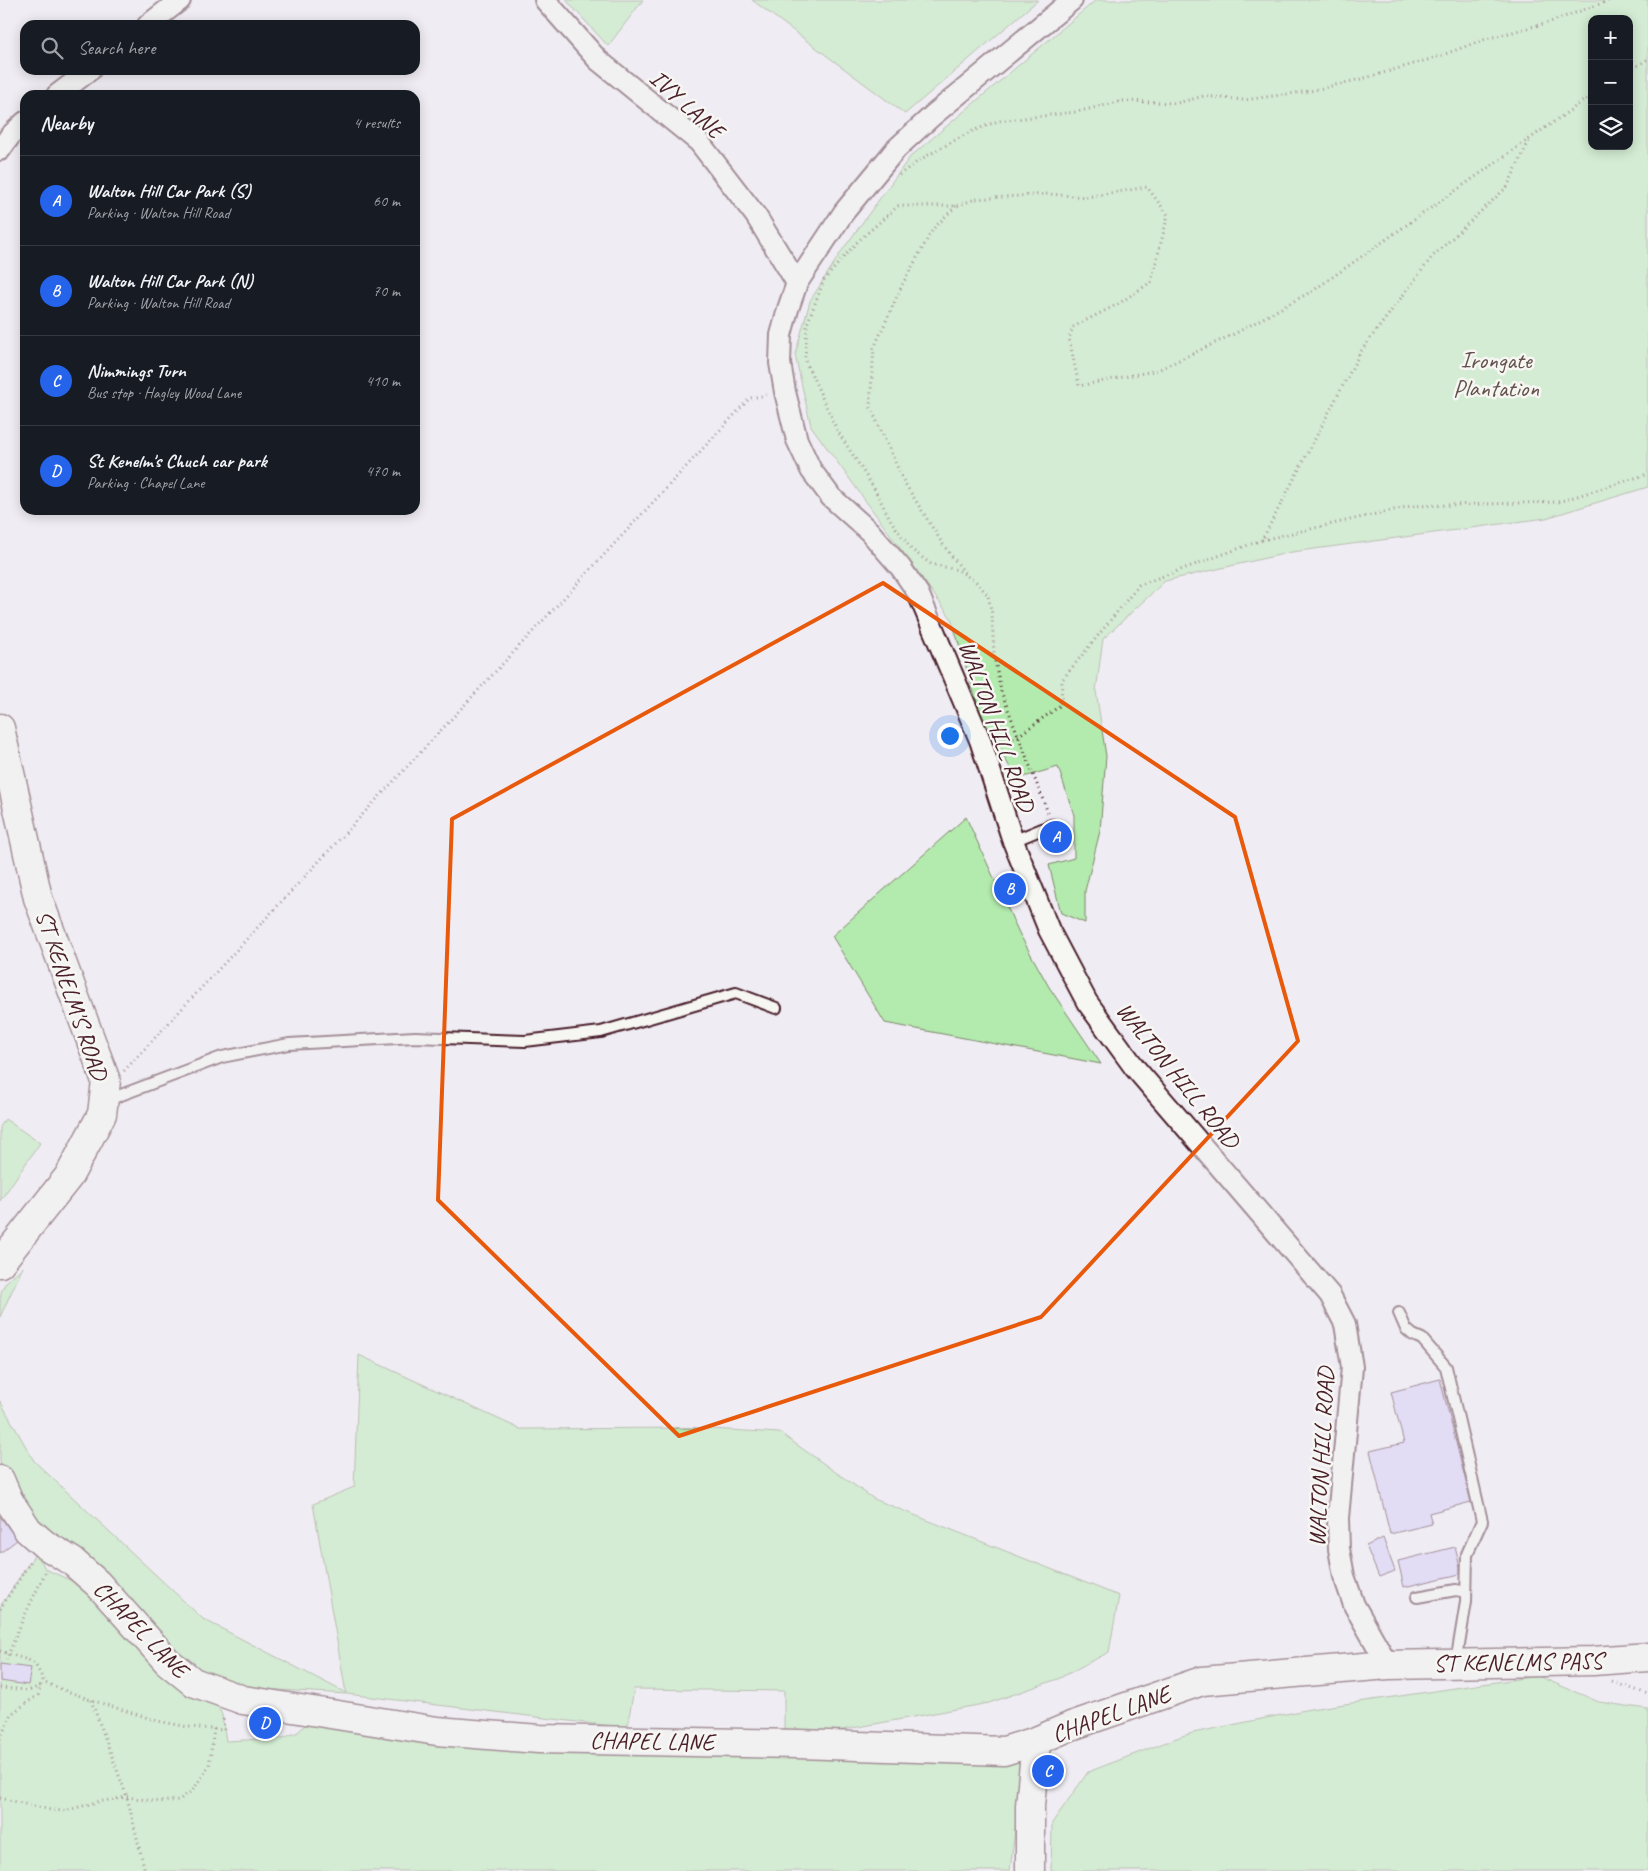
<!DOCTYPE html>
<meta charset="utf-8">
<style>
:root{--surface:#171b24;--page:#242831;--text:#f1f3f6;--muted:#9ea1a6;--line:#363941;--accent:#2563eb}
body{margin:0;font-family:Caveat,sans-serif;background:var(--page);color:var(--text)}
.controls{position:absolute;right:15px;top:15px;display:grid;overflow:hidden;border-radius:10px;box-shadow:0 2px 12px #0003}
.controls button{width:45px;height:45px;display:grid;place-items:center;padding:0;border:0;border-bottom:1px solid var(--line);background:var(--surface);color:var(--text);font:25px sans-serif}
.you{position:absolute;left:949px;top:735px;width:18px;height:18px;margin:-12px;border:4px solid #fff;border-radius:50%;background:#1a73e8;box-shadow:0 0 0 8px #1a73e833}
.badge{display:grid;place-items:center;width:32px;height:32px;border-radius:50%;background:var(--accent);color:#fff;font-size:16px;font-weight:700}
.pin{position:absolute;translate:-50% -50%;border:2px solid #fff;box-shadow:0 1px 5px #0006}
.list{margin:0;padding:0;list-style:none}
h2{display:flex;justify-content:space-between;align-items:center;height:65px;margin:0;padding:0 20px;font-size:21px}
h2 small{font-size:16px;font-weight:400;color:var(--muted)}
.list li{display:grid;grid-template-columns:32px 1fr auto;gap:15px;align-items:center;box-sizing:border-box;height:90px;padding:0 20px;border-top:1px solid var(--line)}
.list b{display:block;font-size:19px;white-space:nowrap}
.list p{margin:0;font-size:16px;white-space:nowrap;color:var(--muted)}
.list em{font-size:16px;font-style:normal;color:var(--muted)}
.icon{flex:none;width:28px;height:28px;fill:none;stroke:currentColor;stroke-width:2;stroke-linecap:round;stroke-linejoin:round}
.map{position:relative;flex:none;width:1648px;height:1871px;overflow:hidden}
.search{position:absolute;background:var(--surface);box-shadow:0 2px 12px #0003;left:20px;top:20px;width:400px;height:55px;display:flex;align-items:center;gap:12px;box-sizing:border-box;padding:0 18px;border-radius:15px;color:var(--muted);font-size:19px}
.panel{position:absolute;background:var(--surface);box-shadow:0 2px 12px #0003;left:20px;top:90px;width:400px;height:425px;border-radius:15px}
.map>svg:first-child{display:block}
.green{fill:#b3eaad;stroke:#7e846c;fill-rule:evenodd}
.building{fill:#d3c7f9;stroke:#4a1f2b}
.lines{fill:none;stroke-linecap:round;stroke-linejoin:round}
.lane-casing{stroke:#4a1f2b;stroke-width:14}
.street-casing{stroke:#4a1f2b;stroke-width:24}
.secondary-casing{stroke:#4a1f2b;stroke-width:31}
.path{stroke:#4a1f2b;stroke-width:3;stroke-dasharray:1 4;stroke-linecap:butt}
.lane{stroke:#f6f6f2;stroke-width:10}
.street{stroke:#f6f6f2;stroke-width:20}
.secondary{stroke:#f6f6f2;stroke-width:28}
.marked{fill:none;stroke:#e8590c;stroke-width:4;stroke-linejoin:round}
.labels{text-anchor:middle;dominant-baseline:central;stroke-width:5;stroke-linejoin:round;paint-order:stroke}
.street-label{font-size:24px;fill:#4a1f2b;stroke:#f6f6f2}
.park-label{font-size:24px;fill:#64524c;stroke:#f6f6f2}
</style>
<div class="map">
<svg width="1648" height="1871" viewBox="0 0 1648 1871">
<rect width="100%" height="100%" fill="#efedf3"/>
<filter id="ink" filterUnits="userSpaceOnUse"><feTurbulence type="fractalNoise" baseFrequency=".02" numOctaves="2"/><feDisplacementMap in="SourceGraphic" scale="10" xChannelSelector="R" yChannelSelector="G"/><feConvolveMatrix kernelMatrix="1 2 1 2 8 2 1 2 1" color-interpolation-filters="sRGB"/></filter>
<g filter="url(#ink)">
<path class="green" d="M566,0H643L608,46Z
M752,0H1038L905,114Z
M1096,0H1648V487L1546,518L1292,552L1165,581L1103,639L1096,691L1106,756L1100,831L1085,891V923L1061,913L1049,865L1074,858V815L1058,767L1017,779L983,722L951,618L811,426L795,355L810,301L841,252L910,157ZM1592,19H1629V146H1592Z
M966,817L1019,933L1049,987L1101,1064L885,1023L832,936Z
M5,1119L40,1143L0,1201V1127Z
M23,1267L0,1317C0,1285 0,1287 23,1267Z
M359,1355L520,1429L694,1428L780,1433L874,1499L1119,1596L1109,1652L1058,1679L989,1703L826,1733L784,1729V1691L634,1689L627,1728L347,1694L229,1687L193,1672L14,1497L0,1462V1401L34,1461L203,1619L346,1693L313,1504L354,1487Z
M37,1551L45,1569L81,1585L216,1702L222,1715L226,1741L283,1738L298,1732L314,1716L1024,1756L1010,1871H0V1607Z
M1538,1676L1599,1702L1648,1709V1871H1051L1052,1823L1088,1772L1182,1736L1193,1733L1310,1709Z"/>
<path class="building" d="M1440,1379L1471,1502L1429,1513L1432,1524L1390,1534L1370,1451L1404,1443L1391,1392Z
M0,1516L17,1540L0,1553Z
M1383,1538L1395,1571L1379,1577L1366,1546Z
M1455,1547L1460,1567V1574L1404,1587L1398,1561Z
M0,1664L31,1668L28,1685L0,1681Z"/>
<g class="lines">
<g class="lane-casing">
<path id="lane" d="M1013,841L1052,825
M105,1101L222,1057L289,1044L415,1037L525,1041L601,1032L736,993L776,1008
M1399,1313L1406,1329L1413,1335L1422,1339L1446,1367L1482,1521L1467,1554L1466,1602L1456,1663
M1417,1597L1456,1590L1466,1592"/>
</g>
<g class="street-casing">
<path id="street" d="M545,0L598,60L699,142L756,216L797,283
M1072,0L932,116L896,149L844,212L797,283L788,309L781,335L780,363L785,392L797,440L811,470L831,497L869,531L901,568L918,593L980,740L1013,841L1049,930L1087,1002L1135,1068L1330,1295L1345,1324L1352,1367L1338,1518L1339,1549L1344,1576L1354,1605L1388,1665
M148,25L180,0
M57,95L90,70
M0,150L10,136L25,122"/>
</g>
<g class="secondary-casing">
<path id="secondary" d="M0,728L38,898L106,1081L102,1114L69,1176L0,1263
M0,1480L9,1501L28,1530L44,1544L73,1562L98,1584L167,1661L193,1682L243,1700L437,1731L539,1739L799,1744L1004,1751L1036,1741L1071,1726L1202,1681L1388,1665L1593,1661L1648,1657
M1030,1871V1806L1036,1741"/>
</g>
<path class="path" d="M1629,71L1648,59
M899,175L921,159L970,132L998,121L1076,112L1123,101L1177,103L1204,96L1244,100L1310,91L1369,77L1434,58L1486,39L1550,22L1611,0
M956,206L933,229L902,285L874,348L870,406L904,482L944,546L965,573
M1262,540L1411,506L1558,502L1648,474
M999,743L1018,736L1061,705L1062,680L1139,585L1262,540L1361,351L1432,257L1507,187L1529,141
M1048,813L1001,691L994,656L992,614L988,595L976,582L958,570L931,564L911,549L891,521L875,490L837,430L805,360L807,324L824,280L856,243L898,206H957L975,199L1049,194L1086,197L1147,187L1168,215L1151,282L1118,304L1073,327L1069,338L1079,386L1158,370L1236,333L1314,290L1592,95
M124,1071L750,398L767,395
M0,1609L31,1561
M0,1651L31,1661L36,1666L45,1683L91,1700L158,1721L188,1727L224,1730L223,1716
M6,1660L23,1619L47,1569
M1612,1682L1648,1694
M0,1688L30,1690L40,1686
M91,1700L127,1797L145,1871
M0,1739L11,1714L38,1695L42,1680
M0,1798L51,1810L65,1811L97,1802L127,1797L160,1802L179,1800L193,1790L209,1766L214,1729"/>
<use href="#lane" class="lane"/>
<use href="#street" class="street"/>
<use href="#secondary" class="secondary"/>
</g>
</g>
<path d="M0 0H1648V1871H0ZM883,583L1235,817L1298,1041L1041,1317L679,1436L438,1200L452,819Z" fill="#efedf3" fill-opacity=".55" fill-rule="evenodd"/>
<path class="marked" d="M883,583L1235,817L1298,1041L1041,1317L679,1436L438,1200L452,819Z"/>
<g class="labels">
<g class="street-label">
<text transform="translate(687 104) rotate(42)">IVY LANE</text>
<text transform="translate(997 726) rotate(70)">WALTON HILL ROAD</text>
<text transform="translate(72 995) rotate(71)">ST KENELM'S ROAD</text>
<text transform="translate(1178 1075) rotate(51)">WALTON HILL ROAD</text>
<text transform="translate(1321 1457) rotate(-87)">WALTON HILL ROAD</text>
<text transform="translate(141 1629) rotate(46)">CHAPEL LANE</text>
<text transform="translate(1518 1662) rotate(-1)">ST KENELMS PASS</text>
<text transform="translate(1111 1714) rotate(-20)">CHAPEL LANE</text>
<text transform="translate(652 1741) rotate(1)">CHAPEL LANE</text>
</g>
<g class="park-label">
<text x="1496" y="360">Irongate<tspan x="1496" dy="28">Plantation</tspan></text>
</g>
</g>
</svg>
<div class="controls">
<button>+</button>
<button>−</button>
<button><svg class="icon" aria-label="layers" viewBox="0 0 24 24"><path d="M12 4l9 5-9 5-9-5zM3 14l9 5 9-5"/></svg></button>
</div>
<div class="you"></div>
<div class="pin badge" style="left:1056px;top:837px">A</div>
<div class="pin badge" style="left:1010px;top:889px">B</div>
<div class="pin badge" style="left:1048px;top:1771px">C</div>
<div class="pin badge" style="left:265px;top:1723px">D</div>
<div class="search"><svg class="icon" aria-label="search" viewBox="0 0 24 24"><circle cx="10" cy="10" r="6"/><path d="M15 15l6 6"/></svg>Search here</div>
<section class="panel">
<h2>Nearby<small>4 results</small></h2>
<ul class="list">
<li><span class="badge">A</span><div><b>Walton Hill Car Park (S)</b><p>Parking · Walton Hill Road</p></div><em>60 m</em></li>
<li><span class="badge">B</span><div><b>Walton Hill Car Park (N)</b><p>Parking · Walton Hill Road</p></div><em>70 m</em></li>
<li><span class="badge">C</span><div><b>Nimmings Turn</b><p>Bus stop · Hagley Wood Lane</p></div><em>410 m</em></li>
<li><span class="badge">D</span><div><b>St Kenelm's Chuch car park</b><p>Parking · Chapel Lane</p></div><em>470 m</em></li>
</ul>
</section>
</div>
